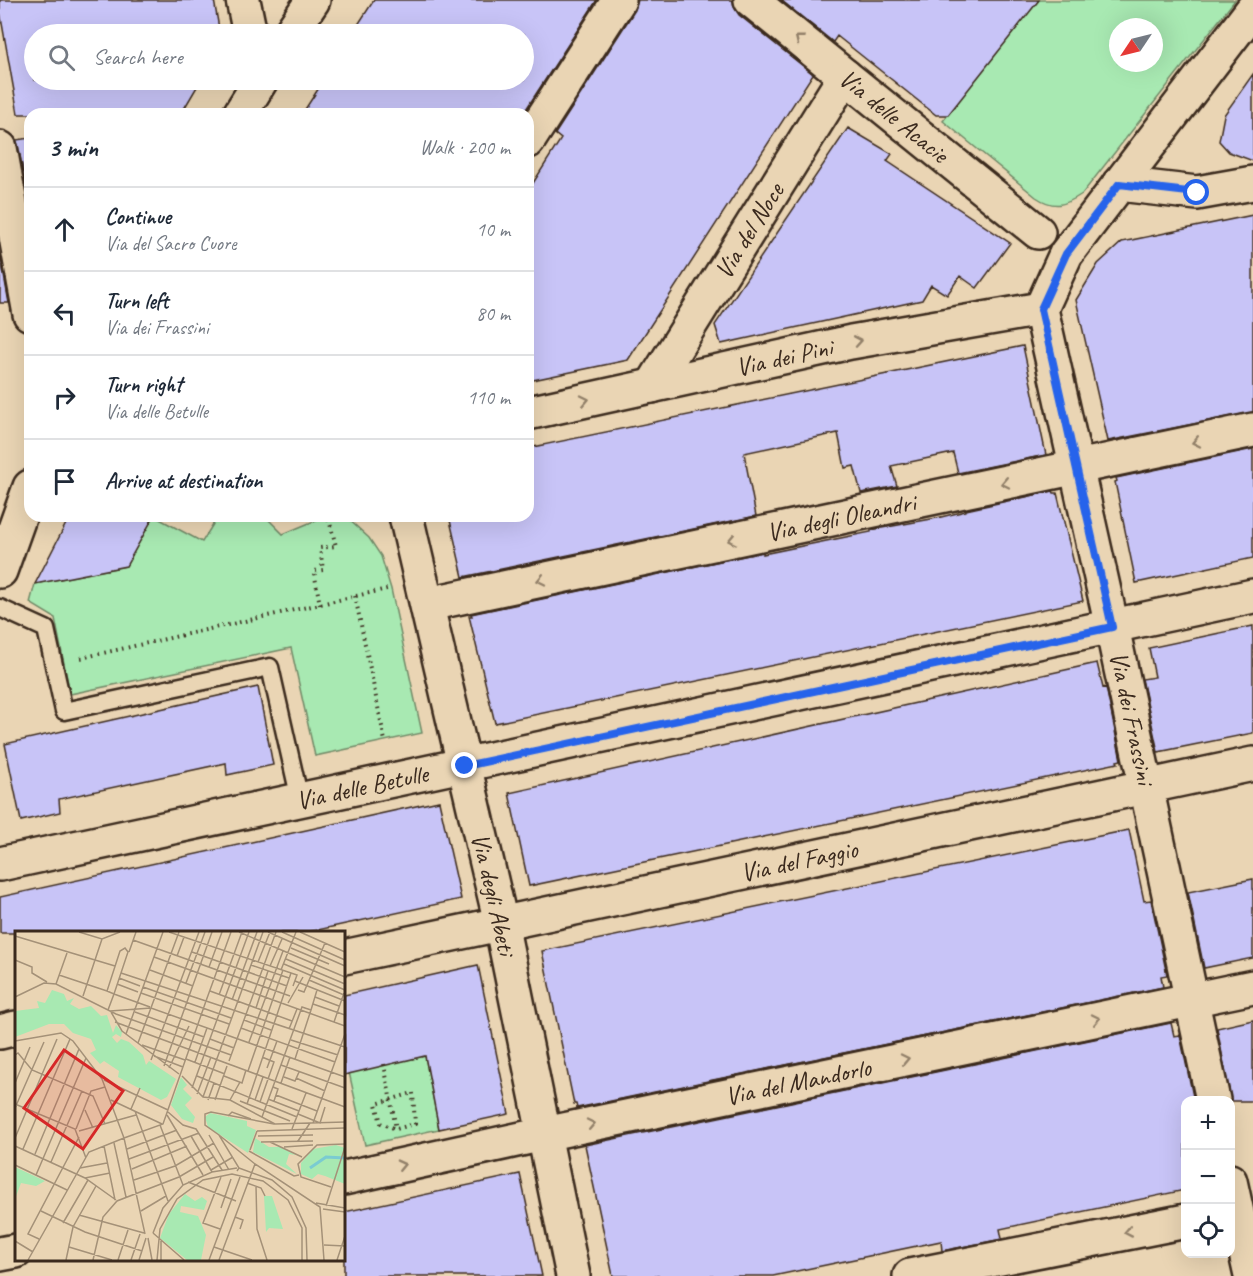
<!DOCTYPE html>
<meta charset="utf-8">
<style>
:root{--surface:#fff;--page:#f6f6f7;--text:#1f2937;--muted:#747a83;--line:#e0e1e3}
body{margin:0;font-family:Caveat,sans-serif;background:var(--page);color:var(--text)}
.controls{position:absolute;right:18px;bottom:18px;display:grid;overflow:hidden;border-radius:12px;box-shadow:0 6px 24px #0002}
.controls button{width:54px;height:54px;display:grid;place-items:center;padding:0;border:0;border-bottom:2px solid var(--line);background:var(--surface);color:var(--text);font:30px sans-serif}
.compass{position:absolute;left:1109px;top:18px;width:54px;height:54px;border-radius:50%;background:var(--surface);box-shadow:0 6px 24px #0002;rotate:235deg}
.stop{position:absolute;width:18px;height:18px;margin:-14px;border:4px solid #2563eb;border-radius:50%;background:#fff}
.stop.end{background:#2563eb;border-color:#fff;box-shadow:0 2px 6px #0008}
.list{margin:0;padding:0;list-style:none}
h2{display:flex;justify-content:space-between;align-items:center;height:78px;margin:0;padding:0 24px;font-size:26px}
h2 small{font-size:20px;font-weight:400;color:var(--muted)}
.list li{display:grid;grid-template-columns:39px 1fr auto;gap:18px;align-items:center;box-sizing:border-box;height:84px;padding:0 24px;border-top:2px solid var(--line)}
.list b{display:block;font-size:22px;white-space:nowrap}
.list p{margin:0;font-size:20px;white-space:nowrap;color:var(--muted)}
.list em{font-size:20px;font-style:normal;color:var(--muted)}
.icon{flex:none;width:33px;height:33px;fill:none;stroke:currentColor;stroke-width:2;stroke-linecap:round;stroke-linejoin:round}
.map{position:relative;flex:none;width:1253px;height:1276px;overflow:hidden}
.search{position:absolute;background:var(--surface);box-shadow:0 6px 24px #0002;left:24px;top:24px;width:510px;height:66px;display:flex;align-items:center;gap:15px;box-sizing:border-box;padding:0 21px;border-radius:33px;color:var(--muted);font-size:22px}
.panel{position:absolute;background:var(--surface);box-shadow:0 6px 24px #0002;left:24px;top:108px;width:510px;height:414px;border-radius:18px}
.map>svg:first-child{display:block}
.green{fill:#a8e9b2;stroke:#728a68;stroke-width:1.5;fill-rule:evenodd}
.building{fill:#c8c4f7;stroke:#3b2a1e;stroke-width:1.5}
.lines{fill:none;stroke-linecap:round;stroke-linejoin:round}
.service-casing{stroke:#3b2a1e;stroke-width:21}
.minor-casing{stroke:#3b2a1e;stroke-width:38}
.primary-casing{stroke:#3b2a1e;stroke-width:38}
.path{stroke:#3b2a1e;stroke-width:4;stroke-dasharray:1.5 4.5;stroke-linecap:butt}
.service{stroke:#ead5b4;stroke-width:16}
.minor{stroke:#ead5b4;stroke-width:33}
.primary{stroke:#ead5b4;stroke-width:33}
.oneway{stroke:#928069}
.route{stroke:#2563eb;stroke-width:8}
.labels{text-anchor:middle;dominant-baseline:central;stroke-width:4.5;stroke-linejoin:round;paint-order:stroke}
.street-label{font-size:26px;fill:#3b2a1e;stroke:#ead5b4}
.inset-river{fill:none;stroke:#7acbd1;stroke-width:3}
.inset-road{fill:none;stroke:#a49178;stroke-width:1.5}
.view{fill:#d62828;fill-opacity:0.15;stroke:#d62828;stroke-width:3}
.inset-edge{fill:none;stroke:#3b2a1e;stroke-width:3}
</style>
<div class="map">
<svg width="1253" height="1276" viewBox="0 0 1253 1276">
<rect width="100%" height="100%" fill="#ead5b4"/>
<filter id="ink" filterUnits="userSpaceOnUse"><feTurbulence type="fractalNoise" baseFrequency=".0167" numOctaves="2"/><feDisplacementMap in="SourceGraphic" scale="12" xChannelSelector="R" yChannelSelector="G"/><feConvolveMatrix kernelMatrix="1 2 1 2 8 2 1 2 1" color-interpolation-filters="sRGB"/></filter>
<g filter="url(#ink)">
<path class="green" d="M1039,0H1235L1082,194C1064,206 1054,209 1036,197L943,121ZM1118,27H1154V63H1118Z
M154,516L202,542L218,516H265L283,534L326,516H345L369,538L381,556L391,589L422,733L315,756L291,648L70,694L55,618L30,603L35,584L126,566Z
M425,1056L439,1129L365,1145L349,1072Z"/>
<path class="building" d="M0,0H214L220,34H34V80H201L181,114H18L0,12Z
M374,0H597L523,114H302L324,80H524V34H352Z
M638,0H733L734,7L739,15L813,74L628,360L528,381V191L561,139L555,134L635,10Z
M781,0H1039L948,115H936L837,36L833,42Z
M1253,74V161L1229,152L1219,141L1224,115Z
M848,128L892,154L887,161L1010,243L977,288L960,276L947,295L931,285L922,300L721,344L715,325Z
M30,138V209L18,145L16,140Z
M1253,215V412L1108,441L1076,300L1098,264L1122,242Z
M0,253L9,303H0Z
M1023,346L1046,455L958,473L953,453L891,466L897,486L861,493L854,466L845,468L838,433L744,453L756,516L463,577L449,516H528V448Z
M1253,449V558L1136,583L1115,482L1117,481L1116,478Z
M1053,491L1054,493H1057L1083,601L495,723L469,616H472L471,614L763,552V554L836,539L871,532V530L937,518L966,511V510Z
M70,516H154L126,566L35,584Z
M1253,626V733L1158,752L1142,679L1155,677L1149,648Z
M1097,663L1103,688L1106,687L1121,760L1117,761L1118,763L529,886L509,793Z
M258,687L273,765L227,775L226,763L59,799L60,812L21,821L5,744Z
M439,801L461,899L304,933H0V897Z
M1129,830L1144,901L1151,900L1167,975L1161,976L1163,987L577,1108L576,1104H574L542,951Z
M1253,879V958L1204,968L1188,892Z
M478,965L509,1114L439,1129L425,1056L344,1075V995Z
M1253,1020V1101H1231L1217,1028Z
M1171,1023L1174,1036L1180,1035L1194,1101H1185V1190L1000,1229L1002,1239L942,1251L941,1241L773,1276H613L585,1145Z
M520,1174L542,1276H344V1212Z"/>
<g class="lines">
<g class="service-casing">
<path id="service" d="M0,608L46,629L64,711L270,667L300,800"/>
</g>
<g class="minor-casing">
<g id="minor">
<path d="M243,0L250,34"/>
<path id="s1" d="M751,0L1038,232"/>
<path d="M528,141L619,0"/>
<path d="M0,148L30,314"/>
<path d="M1119,184L1197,193L1253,183"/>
<path id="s2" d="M652,386L845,76"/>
<path id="s3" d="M528,413L851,342L1041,309"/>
<path id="s4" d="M406,516L501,923L573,1276"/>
<path id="s5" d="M428,604L1253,430"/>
<path id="s6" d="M0,864L1253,596"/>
<path id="s7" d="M344,957L1253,764"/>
<path d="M0,1032L16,1028"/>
<path d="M1213,1100L1112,627L1041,309L1066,254L1253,9"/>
<path id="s8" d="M344,1178L544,1134L1253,987"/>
<path d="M1230,1181L1251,1276"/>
<path d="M0,1254L16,1251"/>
<path d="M910,1276L1186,1221"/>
</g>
</g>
<g class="primary-casing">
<path id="primary" d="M290,34L313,0
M240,114L261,80
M0,571L30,487"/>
</g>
<path class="path" d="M355,596L385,741
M320,605L314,571L323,570L320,548L336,546L328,516
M81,658L387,589
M384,1064L396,1129
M413,1093L415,1124L396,1129L381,1123L376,1104Z"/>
<use href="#service" class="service"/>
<use href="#minor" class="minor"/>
<use href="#primary" class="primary"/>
</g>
<defs><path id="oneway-chevron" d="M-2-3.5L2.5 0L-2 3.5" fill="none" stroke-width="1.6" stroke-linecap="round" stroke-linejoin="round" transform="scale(1.5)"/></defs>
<g class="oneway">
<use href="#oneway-chevron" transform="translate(799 39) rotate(-141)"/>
<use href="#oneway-chevron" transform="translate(858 341) rotate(-10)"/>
<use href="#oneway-chevron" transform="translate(585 400) rotate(-12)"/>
<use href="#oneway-chevron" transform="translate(1196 442) rotate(168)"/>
<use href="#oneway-chevron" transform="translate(1005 483) rotate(168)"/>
<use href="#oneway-chevron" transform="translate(732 540) rotate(168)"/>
<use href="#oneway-chevron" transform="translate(541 580) rotate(168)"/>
<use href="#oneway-chevron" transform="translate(1096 1019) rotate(-12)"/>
<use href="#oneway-chevron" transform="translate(905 1059) rotate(-12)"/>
<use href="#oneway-chevron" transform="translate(591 1124) rotate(-12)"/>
<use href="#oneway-chevron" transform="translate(401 1165) rotate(-13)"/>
<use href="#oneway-chevron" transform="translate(1128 1232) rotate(169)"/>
</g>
</g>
<g class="lines" filter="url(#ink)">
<path class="route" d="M465,766L1112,627L1041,309L1066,254L1119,184L1197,193"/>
</g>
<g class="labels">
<g class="street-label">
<text stroke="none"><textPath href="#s1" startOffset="184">Via delle Acacie</textPath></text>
<text stroke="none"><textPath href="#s2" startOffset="183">Via del Noce</textPath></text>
<text stroke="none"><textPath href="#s3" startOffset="262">Via dei Pini</textPath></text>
<text stroke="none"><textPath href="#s5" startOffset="422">Via degli Oleandri</textPath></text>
<text transform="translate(1132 718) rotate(78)">Via dei Frassini</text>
<text stroke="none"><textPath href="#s6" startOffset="370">Via delle Betulle</textPath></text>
<text stroke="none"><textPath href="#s7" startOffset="465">Via del Faggio</textPath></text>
<text stroke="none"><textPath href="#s4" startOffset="388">Via degli Abeti</textPath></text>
<text stroke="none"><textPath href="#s8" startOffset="464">Via del Mandorlo</textPath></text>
</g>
</g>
<g transform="translate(15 931)">
<rect width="330" height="330" fill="#ead5b4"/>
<path d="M37,59L49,63L52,70L59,67L55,73L64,78L76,75L86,85L92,84L98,102L101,94L107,101L106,106L101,103L97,106L102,112L106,108L114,111L128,124L131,134L134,130L161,148L152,166L146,169L103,146L104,140L89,130L85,133L75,122L81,119L76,108L58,102L49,93H34L0,106V80L24,77L22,70L30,72ZM166,146L172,154L168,158L177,167L170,174L180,186L178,192L167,188L156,174ZM195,182L232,190V195L241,199L233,222L193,196L190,186ZM240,207L254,216H265L281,224L274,223L271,233L282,243L238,221ZM321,214L330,217V253L310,245L303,243L297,248L286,243V232L298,218ZM0,236L30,250L21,255L6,252L0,268ZM170,263L180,270L187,266L192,270L189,279L166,275L165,281L183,285L191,304L186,329H172L145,307L154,283ZM249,265H257L268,298L254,297L251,301Z" fill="#a8e9b2"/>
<path class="inset-river" d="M295,237L311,226L330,227"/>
<path class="inset-road" d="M64,1L87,8L105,1M154,1L282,44L278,55M216,1L191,70L330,116M224,1L330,46M253,1L330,35M267,1L330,29M285,1L330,21M0,5L100,35M118,9L275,65M110,17L113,21L99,63L92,60L105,20ZM276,17L314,33M114,21L121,1M177,21L272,55M162,25L169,6M139,26L330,95M271,28L330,53M0,29L17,36V42L32,51M243,31L255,1M269,33L330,59M236,34L274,47M255,35L267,8M194,36L207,1M135,39L178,55M266,39L281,1M106,42L191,70L148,193L109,207M44,44L92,60M104,47L125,55M294,49L329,64M280,50L330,70M171,52L190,1M41,53L52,22M102,53L123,61M128,56L216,87M283,59L289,61L310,12M195,60L277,90M126,62L214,93M204,64L227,1M68,65L87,8M0,66L29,52L41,53L101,83L216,124M300,66L324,75M217,69L242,1M273,72L288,46M298,73L330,84M241,77L253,40M93,79L99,63L135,76M296,79L302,59M95,80L136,77L330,146M96,81L107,100L164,143M120,81L189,106M229,89L256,99M100,91L330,176M319,91L329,62M226,97L320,131M274,98L282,78M111,103L148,1M195,108L219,117M276,109L323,124M0,110L46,102L58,110L87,148L109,207L130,303M234,111L268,20M123,112L164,1M127,114L170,129M0,124L3,122L17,139L78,165L90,193M139,125L168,136M171,128L210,143M136,129L184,1M214,130L261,1M180,131L192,97M266,134L330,157M149,135L197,1M154,137L174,95M252,137L262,110M233,140L268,39M167,145L188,166L215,169L260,193L330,191M182,145L282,186M209,145L227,152L231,139M269,146L280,150L284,141M281,147L310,160M89,149L153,179M0,152L15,116M266,152L275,126M258,156L263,158L259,170M177,157L234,1M182,163L196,126M261,164L302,180M188,166L248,1M253,168L284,180M96,169L147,193M193,169L199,152M200,169L212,135M215,169L225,151M240,169L248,146M225,170L275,190M245,171L259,131L247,126M0,173L60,198L71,227M232,173L276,42M0,177L29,111M116,178L125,157M70,179L78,197M120,180L153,270M153,181L168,194L181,198L207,239M283,183L305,192L310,176M152,184L188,244M213,185L217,181L236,188M247,186L287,76L296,79L280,128M298,192L330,103M145,194L168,254M61,198L76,160L90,156M277,198L291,162M64,200L121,184M242,200L329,197M194,204L214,239M204,204L240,233L305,276L309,329M176,205L197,241M243,205L298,204M0,207L42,108M283,210L295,192M246,211L298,210M255,211L287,226M99,212L111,266M0,215L70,247L101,269M89,215L100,269M269,216L298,214M8,218L55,108M112,218L162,199M235,219L242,200M234,220L279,245L284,244M20,223L64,118M114,228L184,202M36,231L67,160M0,234L52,259M65,237L92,232M224,237L257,249L277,266L291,297L292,329M117,238L172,215M196,239L218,226M222,240L224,237L204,204L190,194V183L196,181L259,193M21,244L71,127M70,247L95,242M119,249L160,235L199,212M173,251L221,270M232,252L246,257L250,265M241,255L242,298L252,329M316,256L286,246L283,233L302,214L330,213M301,272L330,277M311,275L330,216M206,277L216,248M308,278L330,281M26,280L70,301L127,320M126,280L151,265M64,284L129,302M220,286L228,289L225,298M48,292L73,249M205,298L188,292L206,246M138,302L148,277L168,254L197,241L222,237M138,302L169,329M133,307L137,329M24,308L13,303L64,206M0,310L18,321M309,314L330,315M54,316L97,329M199,316L237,329M13,329L74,221L109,207M51,329L58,296L81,255M78,329L88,286L102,270L164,246L198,226M103,329L113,299M116,329L125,303M124,329L131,307M142,329L145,298L162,268L188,249L217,243L248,250L273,269L287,297V329M146,329V310M194,329L225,246M204,329L240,233M322,329L330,305"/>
<path class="view" d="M49,119L108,160L68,218L9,177Z"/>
<rect width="330" height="330" class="inset-edge"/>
</g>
</svg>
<div class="controls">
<button>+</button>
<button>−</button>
<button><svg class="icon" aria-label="locate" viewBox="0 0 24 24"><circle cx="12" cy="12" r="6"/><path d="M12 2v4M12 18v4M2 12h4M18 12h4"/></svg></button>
</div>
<svg class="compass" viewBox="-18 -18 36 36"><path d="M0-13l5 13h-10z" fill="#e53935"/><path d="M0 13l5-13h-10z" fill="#747a83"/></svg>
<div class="stop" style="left:1197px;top:193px"></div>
<div class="stop end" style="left:465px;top:766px"></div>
<div class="search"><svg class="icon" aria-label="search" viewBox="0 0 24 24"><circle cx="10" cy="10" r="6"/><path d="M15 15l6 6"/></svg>Search here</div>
<section class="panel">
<h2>3 min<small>Walk · 200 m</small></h2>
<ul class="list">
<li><svg class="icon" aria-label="ahead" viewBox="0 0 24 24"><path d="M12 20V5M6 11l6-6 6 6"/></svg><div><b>Continue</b><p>Via del Sacro Cuore</p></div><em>10 m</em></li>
<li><svg class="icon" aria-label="left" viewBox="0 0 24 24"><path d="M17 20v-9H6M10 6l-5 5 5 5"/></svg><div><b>Turn left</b><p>Via dei Frassini</p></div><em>80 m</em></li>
<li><svg class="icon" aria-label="right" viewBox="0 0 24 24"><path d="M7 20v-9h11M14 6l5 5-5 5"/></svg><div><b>Turn right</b><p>Via delle Betulle</p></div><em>110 m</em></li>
<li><svg class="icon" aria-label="arrive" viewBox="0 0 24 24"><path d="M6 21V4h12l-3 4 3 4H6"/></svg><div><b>Arrive at destination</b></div></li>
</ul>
</section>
</div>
